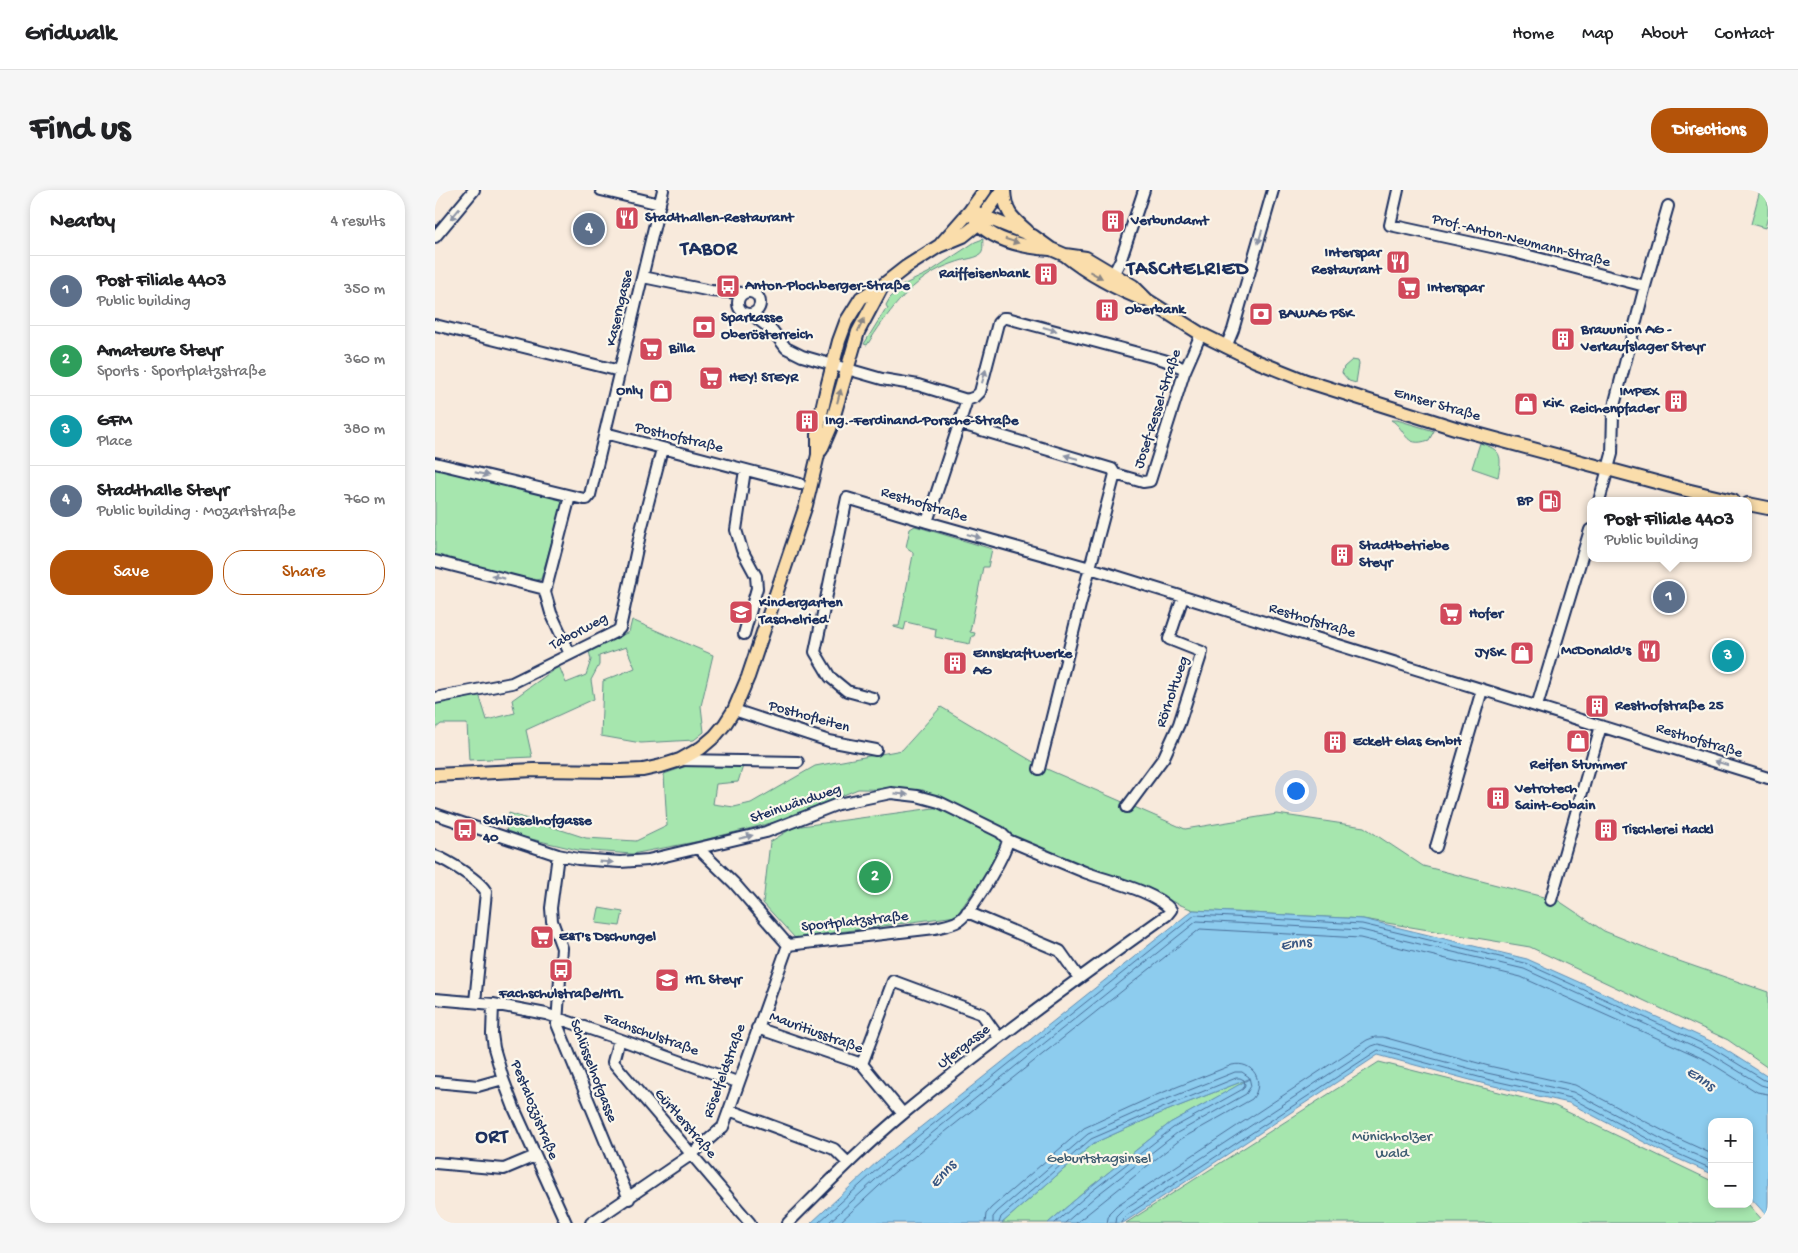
<!DOCTYPE html>
<meta charset="utf-8">
<style>
:root{--surface:#fff;--page:#f6f6f6;--text:#202124;--muted:#757577;--line:#e0e0e0;--accent:#b45309}
body{margin:0;font-family:"Gochi Hand",sans-serif;background:var(--page);color:var(--text)}
.controls{position:absolute;right:15px;bottom:15px;display:grid;overflow:hidden;border-radius:10px;box-shadow:0 2px 8px #0003}
.controls button{width:45px;height:45px;display:grid;place-items:center;padding:0;border:0;border-bottom:1px solid var(--line);background:var(--surface);color:var(--text);font:25px sans-serif}
.you{position:absolute;left:860px;top:600px;width:18px;height:18px;margin:-12px;border:4px solid #fff;border-radius:50%;background:#1a73e8;box-shadow:0 0 0 8px #1a73e833}
.badge{display:grid;place-items:center;width:32px;height:32px;border-radius:50%;background:var(--accent);color:#fff;font-size:16px;font-weight:700}
.pin{position:absolute;translate:-50% -50%;border:2px solid #fff;box-shadow:0 1px 5px #0006}
.popup{position:absolute;left:1152px;top:307px;width:165px;height:65px;box-sizing:border-box;display:grid;place-content:center;border-radius:10px;background:var(--surface);filter:drop-shadow(0 1px 4px #0005);font-size:16px;white-space:nowrap;color:var(--muted)}
.popup b{font-size:19px;color:var(--text)}
.popup::after{content:'';position:absolute;left:50%;top:100%;margin-left:-10px;border:10px solid transparent;border-top-color:var(--surface)}
.list{margin:0;padding:0;list-style:none}
h2{display:flex;justify-content:space-between;align-items:center;height:65px;margin:0;padding:0 20px;font-size:21px}
h2 small{font-size:16px;font-weight:400;color:var(--muted)}
.list li{display:grid;grid-template-columns:32px 1fr auto;gap:15px;align-items:center;box-sizing:border-box;height:70px;padding:0 20px;border-top:1px solid var(--line)}
.list b{display:block;font-size:19px;white-space:nowrap}
.list p{margin:0;font-size:16px;white-space:nowrap;color:var(--muted)}
.list em{font-size:16px;font-style:normal;color:var(--muted)}
.actions{display:flex;gap:10px;padding:15px 20px}
.actions a{flex:1;padding:11px 0;border:1px solid var(--accent);border-radius:20px;text-align:center;font-size:18px;color:var(--accent)}
.actions .main{background:var(--accent);color:#fff}
.map{position:relative;flex:none;width:1333px;height:1033px;overflow:hidden;border-radius:20px}
header{display:flex;align-items:center;gap:30px;box-sizing:border-box;height:70px;padding:0 25px;background:var(--surface);border-bottom:1px solid var(--line)}
header strong{font-size:24px}
nav{display:flex;gap:28px;margin-inline-start:auto;font-size:18px}
.intro{display:flex;align-items:center;justify-content:space-between;box-sizing:border-box;height:120px;padding:0 30px}
h1{margin:0;font-size:35px}
.button{padding:12px 22px;border-radius:20px;background:var(--accent);color:#fff;font-size:18px;font-weight:700}
main{display:flex;gap:30px;padding:0 30px}
aside{flex:1;background:var(--surface);border-radius:20px;box-shadow:0 2px 8px #0003}
.map>svg:first-child{display:block}
.green{fill:#a6e6ae;stroke:#608a86}
.water{fill:#8dccee;stroke:#5f8db4}
.lines{fill:none;stroke-linecap:round;stroke-linejoin:round}
.shore{stroke:#496e98;stroke-width:1}
.minor-casing{stroke:#1b2f5e;stroke-width:14}
.major-casing{stroke:#1b2f5e;stroke-width:16}
.minor{stroke:#fbf7ec;stroke-width:10}
.major{stroke:#faddab;stroke-width:12}
.oneway{fill:#8b93a5}
.oneway2{fill:#8a8684}
.labels{text-anchor:middle;dominant-baseline:central;stroke-width:4.5;stroke-linejoin:round;paint-order:stroke}
.poi-label{font-size:15px;font-weight:bold;fill:#1b2f5e;stroke:#fbf7ec;text-anchor:start}
.street-label{font-size:15px;fill:#1b2f5e;stroke:#fbf7ec}
.park-label{font-size:15px;fill:#3e5d72;stroke:#fbf7ec}
.water-label{font-size:16px;font-style:italic;fill:#385682;stroke:#fbf7ec}
.district-label{font-size:20px;font-weight:bold;letter-spacing:1px;fill:#1b2f5e;stroke:#fbf7ec}
</style>
<header>
<strong>Gridwalk</strong>
<nav><a>Home</a><a>Map</a><a>About</a><a>Contact</a></nav>
</header>
<div class="intro"><h1>Find us</h1><a class="button">Directions</a></div>
<main>
<aside>
<h2>Nearby<small>4 results</small></h2>
<ul class="list">
<li><span class="badge" style="background:#5c6f8a">1</span><div><b>Post Filiale 4403</b><p>Public building</p></div><em>350 m</em></li>
<li><span class="badge" style="background:#2e9e5b">2</span><div><b>Amateure Steyr</b><p>Sports · Sportplatzstraße</p></div><em>360 m</em></li>
<li><span class="badge" style="background:#0f9aa8">3</span><div><b>GFM</b><p>Place</p></div><em>380 m</em></li>
<li><span class="badge" style="background:#5c6f8a">4</span><div><b>Stadthalle Steyr</b><p>Public building · Mozartstraße</p></div><em>760 m</em></li>
</ul>
<div class="actions"><a class="main">Save</a><a>Share</a></div>
</aside>
<div class="map">
<svg width="1333" height="1033" viewBox="0 0 1333 1033">
<rect width="100%" height="100%" fill="#f8eadc"/>
<filter id="ink" filterUnits="userSpaceOnUse"><feTurbulence type="fractalNoise" baseFrequency=".02" numOctaves="2"/><feDisplacementMap in="SourceGraphic" scale="10" xChannelSelector="R" yChannelSelector="G"/><feConvolveMatrix kernelMatrix="1 2 1 2 8 2 1 2 1" color-interpolation-filters="sRGB"/></filter>
<g filter="url(#ink)">
<path class="green" d="M1325,0H1333V26L1330,38L1316,34Z
M548,49C547,55 550,63 543,66C539,68 533,69 528,70C521,72 513,75 506,78C472,95 452,124 432,155L429,154L450,120L453,119L451,115L455,108L468,95L493,83L540,52Z
M917,170L923,171L924,174L921,193L914,191L907,183L909,177Z
M956,230H962L999,241L994,250C968,259 972,239 956,230Z
M1045,253C1067,260 1067,266 1063,287L1037,278Z
M0,278L129,310L106,389L100,390L0,366Z
M480,336L557,359L553,377H548L535,442L540,443L539,446H537L535,454L500,447L501,439L471,432L469,440L459,437V436H464L478,365V362L471,357L475,339Z
M197,430L278,465L266,516L269,542L259,550L206,553L166,546L168,491L200,478L191,457L164,466V475L156,490L159,509L91,540L97,567L34,570L32,534H6L0,539V512L44,504L52,530L80,523L77,510L124,476L131,493L151,485L156,470L154,461L194,442Z
M506,517L607,577L750,639L842,624L929,637L988,676L1124,711L1169,741L1241,770L1333,802V878L1293,850L1095,757L928,729L758,720L577,646L488,600L423,599L348,630L265,651L197,664L143,660L71,643L74,623L151,648L201,651L232,636L229,584L252,576H308L303,592L281,594L278,614L299,617L316,613L380,576L467,560Z
M506,617L565,648L566,662L521,726L360,748L328,713L335,652L359,637Z
M164,718L188,722L185,736L161,733Z
M944,872L1120,916L1277,991V1014H1313L1330,1033H691Z
M821,886L735,933L654,998L613,1033H567L659,953L726,923Z"/>
<path class="water" d="M758,720L928,729L1092,769L1280,853L1333,887V1027L1314,1006V932H1277V984L1232,964L1134,913L1050,894L943,865L688,1033H613L654,998L735,933L816,888L726,923L659,953L567,1033H376L443,971Z"/>
<g class="lines">
<path class="shore" d="M383,1033L447,975L760,725L927,734L1090,773L1277,858L1329,890L1333,891
M393,1033L451,980L762,731L926,740L1089,779L1274,863L1326,895L1333,897
M404,1033L456,985L765,739L925,748L1086,787L1271,870L1322,902L1333,904
M550,1033L551,1024L556,1018L649,938L719,906L797,875C818,870 831,892 817,909L746,949L641,1033
M558,1033V1027L562,1022L653,944L722,913L800,882H807L814,887L816,896L811,904L742,943L661,1006L630,1033
M564,1033L566,1027L656,949L725,919L801,888H805L809,890L810,895L808,899L738,938L657,1001L620,1033
M672,1033L674,1023L681,1016L932,850L940,847H948L1054,876L1140,895L1240,947L1277,964
M680,1033L681,1026L686,1021L937,856L943,854L1052,883L1138,902L1236,954L1277,972
M686,1033L689,1027L943,860L1051,889L1136,908L1234,960L1277,979"/>
<g class="minor-casing">
<path id="minor" d="M166,0L225,14
M963,0L955,35L1075,61L1210,96L1180,212L1178,224L1177,264L1164,311
M0,47L39,0
M679,83L686,69L709,0
M208,87L276,101L309,103
M1210,96L1233,16
M303 113a11 11 0 1 1 22 0a11 11 0 1 1-22 0Z
M316,124L337,140L351,158L367,166L447,189L483,195L532,210
M0,135L185,181
M791,157L798,140L838,0
M532,210L540,207L545,202L563,133L568,128H572L729,170L750,179
M523,233L677,279L680,284
M170,243L365,294
M0,273L149,309H152L155,305L228,0
M680,284L708,292L715,291L749,183L766,144
M135,306L110,402L116,423L135,464
M492,332L532,210
M0,371L110,399
M309,444L322,398L321,386L307,360L301,340L310,280
M0,508L77,493L182,441L185,438L206,340L227,259
M438,508L412,501L395,487L380,462L412,308L492,332L655,378L1333,588
M1102,516L1155,340
M299,520L394,551L441,560
M245,570L363,572
M604,579L645,415L680,284
M692,617L729,567L744,534L767,462L734,449L748,407
M0,624L123,665L143,669L185,672L213,670L331,642L403,614L456,603L482,606L504,612L565,642L573,650C599,661 625,672 652,683C674,691 720,701 736,720L732,725C642,789 553,854 469,923C428,957 391,995 353,1033
M1001,657L1047,500
M264,659L299,693L353,755
M123,665L116,718L117,731L127,758L122,834L194,1009
M0,666C12,670 46,691 51,702L40,812
M1116,710L1166,536
M532,722L625,761L644,788
M353,755L500,738C507,736 517,735 523,731C536,724 570,665 573,650
M0,809L58,814L111,824L184,849L302,892
M58,814L57,844L59,858L68,889L79,918L131,1033
M322,838L427,874L468,924
M184,849L178,872L315,1033
M427,874L458,791L547,824L564,848
M0,892L43,896L68,889
M294,920L399,959L413,973
M0,973L69,979L100,966
M156,1033L257,964L288,937L353,755"/>
</g>
<g class="major-casing">
<path id="major" d="M569,0C570,22 576,27 592,41
M535,21L598,46L616,59L630,65L651,68L698,96L712,110L766,144L821,171L871,191L1020,238L1247,299L1298,311
M539,27C553,50 589,57 615,59
M506,54L535,21L550,0
M630,65C652,83 683,100 710,110
M386,260L395,239L423,142L448,95
M1313,314L1333,318
M0,585L99,580L185,581L208,580L226,576L245,570L266,558L280,546L290,534L299,520L313,487L371,315L383,265V237L392,197L404,151L411,132L426,108L448,95L471,77L504,56L528,46L543,34L567,0"/>
</g>
<use href="#minor" class="minor"/>
<use href="#major" class="major"/>
</g>
<defs><path id="oneway-solid" d="M-6-.8H1V-3.2L6.5 0L1 3.2V.8H-6Z" transform="scale(1.25)"/></defs>
<g class="oneway">
<use href="#oneway-solid" transform="translate(20 24) rotate(130)"/>
<use href="#oneway-solid" transform="translate(825 47) rotate(106)"/>
<use href="#oneway-solid" transform="translate(615 139) rotate(16)"/>
<use href="#oneway-solid" transform="translate(549 186) rotate(-74)"/>
<use href="#oneway-solid" transform="translate(636 267) rotate(-164)"/>
<use href="#oneway-solid" transform="translate(47 284) rotate(14)"/>
<use href="#oneway-solid" transform="translate(539 346) rotate(16)"/>
<use href="#oneway-solid" transform="translate(63 387) rotate(-166)"/>
<use href="#oneway-solid" transform="translate(1286 573) rotate(-163)"/>
<use href="#oneway-solid" transform="translate(466 604) rotate(6)"/>
<use href="#oneway-solid" transform="translate(311 647) rotate(-14)"/>
<use href="#oneway-solid" transform="translate(171 672) rotate(3)"/>
</g>
<g class="oneway2">
<use href="#oneway-solid" transform="translate(577 51) rotate(18)"/>
<use href="#oneway-solid" transform="translate(661 85) rotate(28)"/>
<use href="#oneway-solid" transform="translate(426 135) rotate(-64)"/>
<use href="#oneway-solid" transform="translate(404 206) rotate(-75)"/>
</g>
</g>
<defs>
<g id="restaurant-square" transform="scale(1.25)"><rect x="-9" y="-9" width="18" height="18" rx="4" fill="#d1495b" stroke="#fbf7ec"/><path d="M-5-6h1v4h1v-4h1v4h1v-4h1v5L-1.5 .5V6h-2V.5L-5-1ZM5-6V6H3V1.5H1.5Q1.5-4 5-6Z" fill="#fff"/></g>
<g id="building-square" transform="scale(1.25)"><rect x="-9" y="-9" width="18" height="18" rx="4" fill="#d1495b" stroke="#fbf7ec"/><path d="M-4-6H4V6H1V3H-1V6H-4ZM-2.5-4.3h1.7v1.8h-1.7ZM.8-4.3h1.7v1.8H.8ZM-2.5-1h1.7V.8h-1.7ZM.8-1h1.7V.8H.8Z" fill="#fff"/></g>
<g id="bus-square" transform="scale(1.25)"><rect x="-9" y="-9" width="18" height="18" rx="4" fill="#d1495b" stroke="#fbf7ec"/><path d="M-5-6H5V4H4V6H2V4H-2V6H-4V4H-5ZM-3.5-4V0h7V-4ZM-3.5 1.2v1.5H-2V1.2ZM2 1.2v1.5H3.5V1.2Z" fill="#fff"/></g>
<g id="supermarket-square" transform="scale(1.25)"><rect x="-9" y="-9" width="18" height="18" rx="4" fill="#d1495b" stroke="#fbf7ec"/><path d="M-6-5.5h2.5l.6 2H6L4.5 2H-2.5L-4.4-4H-6ZM-1.5 3.2a1.3 1.3 0 1 0 .1 0ZM3 3.2a1.3 1.3 0 1 0 .1 0Z" fill="#fff"/></g>
<g id="bank-square" transform="scale(1.25)"><rect x="-9" y="-9" width="18" height="18" rx="4" fill="#d1495b" stroke="#fbf7ec"/><path d="M-6-4H6V4H-6ZM0-2.3a2.3 2.3 0 1 0 0 4.6a2.3 2.3 0 1 0 0-4.6Z" fill="#fff"/></g>
<g id="shop-square" transform="scale(1.25)"><rect x="-9" y="-9" width="18" height="18" rx="4" fill="#d1495b" stroke="#fbf7ec"/><path d="M-5-2.5h2.3a2.7 3.5 0 0 1 5.4 0H5L5.5 6h-11ZM-1.5-2.5h3a1.5 2.3 0 0 0-3 0Z" fill="#fff"/></g>
<g id="fuel-square" transform="scale(1.25)"><rect x="-9" y="-9" width="18" height="18" rx="4" fill="#d1495b" stroke="#fbf7ec"/><path d="M-5.5-6h7V0h2V4h1.3V-2.5L3-4.5l.8-.8L6-3V5H2.5V1h-1V6h-7ZM-4.2-4.7v3.2H.2V-4.7Z" fill="#fff"/></g>
<g id="school-square" transform="scale(1.25)"><rect x="-9" y="-9" width="18" height="18" rx="4" fill="#d1495b" stroke="#fbf7ec"/><path d="M0-5L7-2L0 1L-7-2ZM-4 1L0 2.5L4 1V4Q0 6-4 4Z" fill="#fff"/></g>
</defs>
<g fill-rule="evenodd">
<use href="#restaurant-square" x="192" y="28"/>
<use href="#building-square" x="678" y="31"/>
<use href="#restaurant-square" x="963" y="72"/>
<use href="#building-square" x="611" y="84"/>
<use href="#bus-square" x="293" y="96"/>
<use href="#supermarket-square" x="974" y="98"/>
<use href="#building-square" x="672" y="120"/>
<use href="#bank-square" x="826" y="124"/>
<use href="#bank-square" x="269" y="137"/>
<use href="#building-square" x="1128" y="149"/>
<use href="#supermarket-square" x="216" y="159"/>
<use href="#supermarket-square" x="276" y="188"/>
<use href="#shop-square" x="226" y="201"/>
<use href="#building-square" x="1241" y="211"/>
<use href="#shop-square" x="1091" y="214"/>
<use href="#building-square" x="372" y="231"/>
<use href="#fuel-square" x="1115" y="311"/>
<use href="#building-square" x="907" y="365"/>
<use href="#school-square" x="306" y="422"/>
<use href="#supermarket-square" x="1016" y="424"/>
<use href="#restaurant-square" x="1214" y="461"/>
<use href="#shop-square" x="1087" y="463"/>
<use href="#building-square" x="520" y="473"/>
<use href="#building-square" x="1162" y="516"/>
<use href="#shop-square" x="1143" y="551"/>
<use href="#building-square" x="900" y="552"/>
<use href="#building-square" x="1063" y="608"/>
<use href="#bus-square" x="30" y="640"/>
<use href="#building-square" x="1171" y="640"/>
<use href="#supermarket-square" x="107" y="747"/>
<use href="#bus-square" x="126" y="780"/>
<use href="#school-square" x="232" y="790"/>
</g>
<g class="labels">
<g class="poi-label">
<text x="210" y="28">Stadthallen-Restaurant</text>
<text x="696" y="31">Verbundamt</text>
<text x="946" y="63" text-anchor="end">Interspar<tspan x="946" dy="17">Restaurant</tspan></text>
<text x="594" y="84" text-anchor="end">Raiffeisenbank</text>
<text x="310" y="96">Anton-Plochberger-Straße</text>
<text x="992" y="98">Interspar</text>
<text x="690" y="120">Oberbank</text>
<text x="844" y="124">BAWAG PSK</text>
<text x="286" y="128">Sparkasse<tspan x="286" dy="17">Oberösterreich</tspan></text>
<text x="1146" y="140">Brauunion AG -<tspan x="1146" dy="17">Verkaufslager Steyr</tspan></text>
<text x="234" y="159">Billa</text>
<text x="294" y="188">HEY! STEYR</text>
<text x="208" y="201" text-anchor="end">Only</text>
<text x="1224" y="202" text-anchor="end">IMPEX<tspan x="1224" dy="17">Reichenpfader</tspan></text>
<text x="1108" y="214">KiK</text>
<text x="390" y="231">Ing.-Ferdinand-Porsche-Straße</text>
<text x="1098" y="311" text-anchor="end">BP</text>
<text x="924" y="356">Stadtbetriebe<tspan x="924" dy="17">Steyr</tspan></text>
<text x="324" y="413">Kindergarten<tspan x="324" dy="17">Taschelried</tspan></text>
<text x="1034" y="424">Hofer</text>
<text x="1196" y="461" text-anchor="end">McDonald's</text>
<text x="1070" y="463" text-anchor="end">JYSK</text>
<text x="538" y="464">Ennskraftwerke<tspan x="538" dy="17">AG</tspan></text>
<text x="1180" y="516">Resthofstraße 25</text>
<text x="918" y="552">Eckelt Glas GmbH</text>
<text x="1143" y="575" text-anchor="middle">Reifen Stummer</text>
<text x="1080" y="599">Vetrotech<tspan x="1080" dy="17">Saint-Gobain</tspan></text>
<text x="48" y="631">Schlüsselhofgasse<tspan x="48" dy="17">40</tspan></text>
<text x="1188" y="640">Tischlerei Hackl</text>
<text x="124" y="747">E&amp;T's Dschungel</text>
<text x="250" y="790">HTL Steyr</text>
<text x="126" y="804" text-anchor="middle">Fachschulstraße/HTL</text>
</g>
<g class="street-label">
<text transform="translate(1086 51) rotate(14)">Prof.-Anton-Neumann-Straße</text>
<text transform="translate(185 118) rotate(-77)">Kaserngasse</text>
<text transform="translate(1002 215) rotate(16)">Ennser Straße</text>
<text transform="translate(723 219) rotate(-72)">Josef-Ressel-Straße</text>
<text transform="translate(244 248) rotate(14)">Posthofstraße</text>
<text transform="translate(489 315) rotate(17)">Resthofstraße</text>
<text transform="translate(877 431) rotate(17)">Resthofstraße</text>
<text transform="translate(144 442) rotate(-28)">Taborweg</text>
<text transform="translate(738 502) rotate(-71)">Rörholtweg</text>
<text transform="translate(374 527) rotate(16)">Posthofleiten</text>
<text transform="translate(1264 551) rotate(17)">Resthofstraße</text>
<text transform="translate(361 614) rotate(-19)">Steinwändweg</text>
<text transform="translate(420 732) rotate(-6)">Sportplatzstraße</text>
<text transform="translate(381 843) rotate(20)">Mauritiusstraße</text>
<text transform="translate(216 845) rotate(20)">Fachschulstraße</text>
<text transform="translate(529 857) rotate(-38)">Ufergasse</text>
<text transform="translate(158 881) rotate(69)">Schlüsselhofgasse</text>
<text transform="translate(290 881) rotate(-70)">Röselfeldstraße</text>
<text transform="translate(99 920) rotate(68)">Pestalozzistraße</text>
<text transform="translate(250 934) rotate(49)">Gürtlerstraße</text>
</g>
<g class="park-label">
<text x="957" y="947">Münichholzer<tspan x="957" dy="17">Wald</tspan></text>
<text x="664" y="969">Geburtstagsinsel</text>
</g>
<g class="water-label">
<text transform="translate(861 755) rotate(-8)">Enns</text>
<text transform="translate(1265 890) rotate(35)">Enns</text>
<text transform="translate(509 985) rotate(-48)">Enns</text>
</g>
<g class="district-label">
<text x="274" y="60">TABOR</text>
<text x="753" y="80">TASCHELRIED</text>
<text x="57" y="948">ORT</text>
</g>
</g>
</svg>
<div class="controls">
<button>+</button>
<button>−</button>
</div>
<div class="you"></div>
<div class="pin badge" style="left:1234px;top:407px;background:#5c6f8a">1</div>
<div class="popup"><b>Post Filiale 4403</b>Public building</div>
<div class="pin badge" style="left:440px;top:687px;background:#2e9e5b">2</div>
<div class="pin badge" style="left:1293px;top:466px;background:#0f9aa8">3</div>
<div class="pin badge" style="left:154px;top:39px;background:#5c6f8a">4</div>
</div>
</main>
